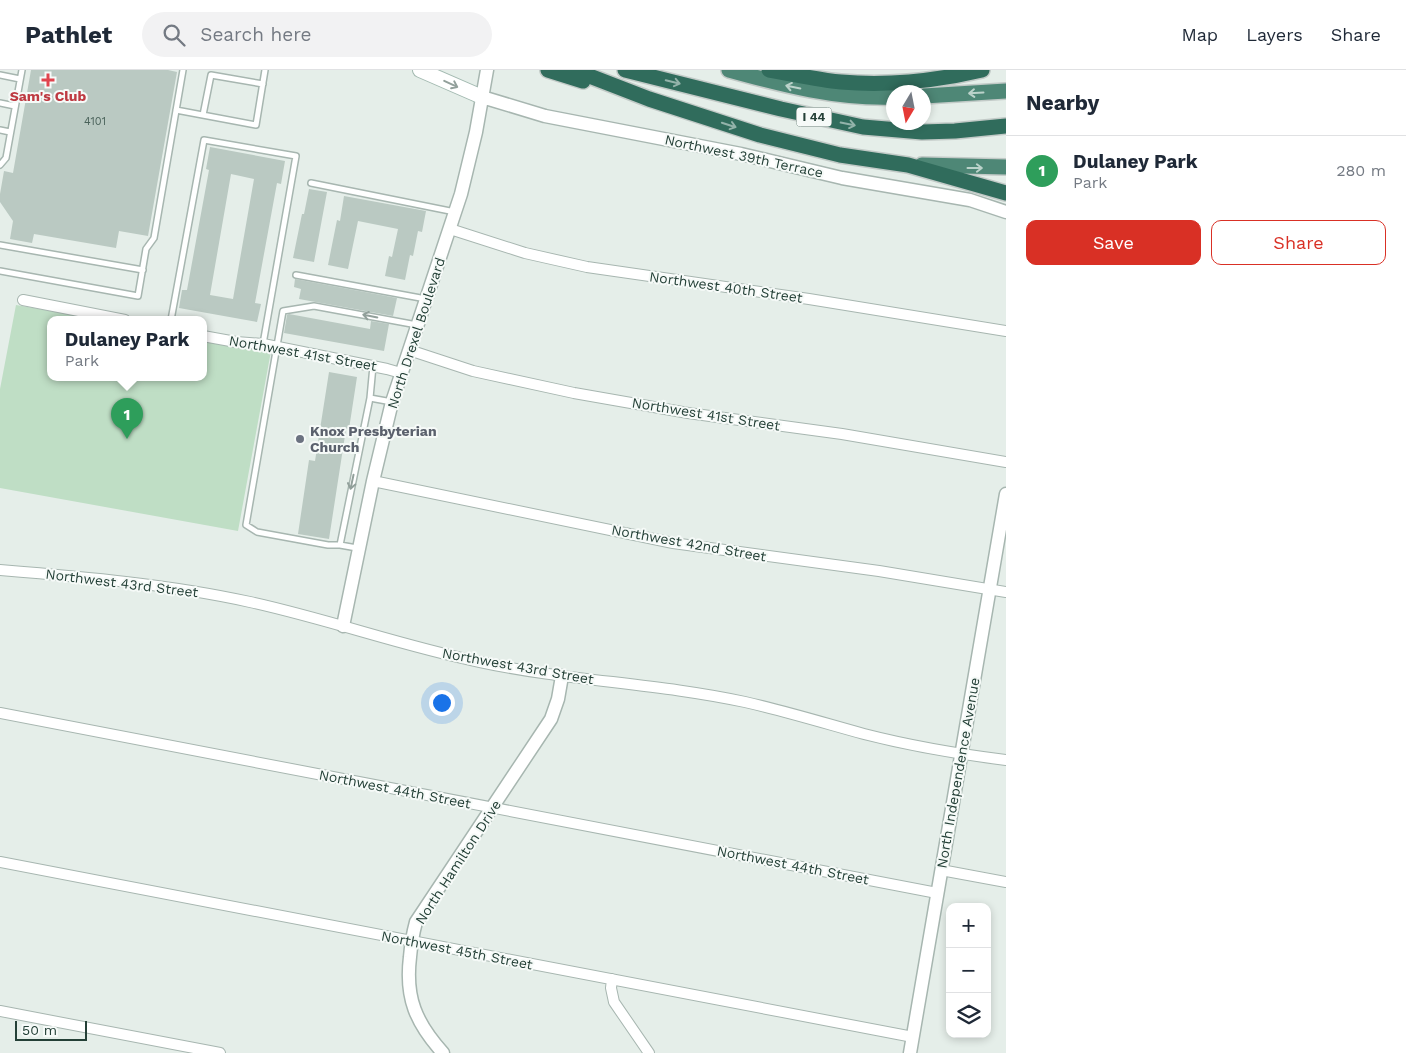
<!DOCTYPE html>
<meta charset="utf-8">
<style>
:root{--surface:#fff;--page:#f2f2f3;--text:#1f2937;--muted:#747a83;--line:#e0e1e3;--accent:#d93025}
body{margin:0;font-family:"Work Sans",sans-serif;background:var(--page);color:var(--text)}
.controls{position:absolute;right:15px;bottom:15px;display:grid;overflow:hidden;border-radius:10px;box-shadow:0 2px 8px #0003}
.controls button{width:45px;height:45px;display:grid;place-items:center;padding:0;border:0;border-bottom:1px solid var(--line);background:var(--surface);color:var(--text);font:25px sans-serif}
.compass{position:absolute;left:886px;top:15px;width:45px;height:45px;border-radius:50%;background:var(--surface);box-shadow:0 2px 8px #0003;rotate:190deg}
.scale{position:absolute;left:15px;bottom:12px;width:72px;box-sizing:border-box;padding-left:5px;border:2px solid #244037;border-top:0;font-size:14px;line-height:18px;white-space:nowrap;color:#244037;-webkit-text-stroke:4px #f6faf8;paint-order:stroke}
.you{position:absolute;left:441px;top:632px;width:18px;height:18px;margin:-12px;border:4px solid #fff;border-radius:50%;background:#1a73e8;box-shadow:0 0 0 8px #1a73e833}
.badge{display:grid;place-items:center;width:32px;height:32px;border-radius:50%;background:var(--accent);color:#fff;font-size:16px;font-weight:700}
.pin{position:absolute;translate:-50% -41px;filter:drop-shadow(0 1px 2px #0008)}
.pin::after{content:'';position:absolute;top:26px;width:18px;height:15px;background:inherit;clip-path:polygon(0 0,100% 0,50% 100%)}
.popup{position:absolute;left:47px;top:246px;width:160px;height:65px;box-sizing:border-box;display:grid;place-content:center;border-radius:10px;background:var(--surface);filter:drop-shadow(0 1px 4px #0005);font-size:16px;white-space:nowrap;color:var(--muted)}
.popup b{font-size:19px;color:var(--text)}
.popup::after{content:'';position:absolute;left:50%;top:100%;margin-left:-10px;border:10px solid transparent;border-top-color:var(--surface)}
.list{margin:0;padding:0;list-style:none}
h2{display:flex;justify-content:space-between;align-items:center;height:65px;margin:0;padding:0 20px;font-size:21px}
h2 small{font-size:16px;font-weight:400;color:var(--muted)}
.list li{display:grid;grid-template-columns:32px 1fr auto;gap:15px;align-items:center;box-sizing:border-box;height:70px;padding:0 20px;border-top:1px solid var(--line)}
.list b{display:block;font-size:19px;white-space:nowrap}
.list p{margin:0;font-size:16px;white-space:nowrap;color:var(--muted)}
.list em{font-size:16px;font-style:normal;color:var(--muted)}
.actions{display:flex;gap:10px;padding:15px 20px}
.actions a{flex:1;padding:11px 0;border:1px solid var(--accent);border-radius:10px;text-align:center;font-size:18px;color:var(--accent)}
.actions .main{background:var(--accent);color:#fff}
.icon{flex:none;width:28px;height:28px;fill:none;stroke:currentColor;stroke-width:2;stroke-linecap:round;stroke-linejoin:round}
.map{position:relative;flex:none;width:1006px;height:983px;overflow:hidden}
header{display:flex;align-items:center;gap:30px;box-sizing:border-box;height:70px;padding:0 25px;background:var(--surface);border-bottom:1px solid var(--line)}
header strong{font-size:24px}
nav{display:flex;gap:28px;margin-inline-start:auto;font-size:18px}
.search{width:350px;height:45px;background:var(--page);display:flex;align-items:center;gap:12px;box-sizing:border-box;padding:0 18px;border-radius:28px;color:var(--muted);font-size:19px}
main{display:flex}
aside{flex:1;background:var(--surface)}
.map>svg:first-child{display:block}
.green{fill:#bfdec5}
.building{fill:#bac9c2;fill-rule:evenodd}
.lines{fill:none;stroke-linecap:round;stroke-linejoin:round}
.service-casing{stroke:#a7b6b0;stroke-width:8}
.minor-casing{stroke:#a7b6b0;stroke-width:12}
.tertiary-casing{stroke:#a7b6b0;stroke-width:15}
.secondary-casing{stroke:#a3bab1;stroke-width:16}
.trunk-casing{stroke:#c2cac7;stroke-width:18}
.motorway-casing{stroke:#c2cac7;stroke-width:18}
.service{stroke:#fff;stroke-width:5}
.minor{stroke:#fff;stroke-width:10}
.tertiary{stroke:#fff;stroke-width:12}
.secondary{stroke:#fff;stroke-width:14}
.trunk{stroke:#4e8776;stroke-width:15}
.motorway{stroke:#306c5c;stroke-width:15}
.oneway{stroke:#93b3aa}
.oneway2{stroke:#92a09b}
.oneway3{stroke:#bbd2ca}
.health-dot{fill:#e0444e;stroke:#f6faf8;stroke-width:2}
.worship-dot{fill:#6b7280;stroke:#f6faf8;stroke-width:2}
.labels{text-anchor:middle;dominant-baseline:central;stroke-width:4;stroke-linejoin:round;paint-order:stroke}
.number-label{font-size:11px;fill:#4a625a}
.shield{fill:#f6faf8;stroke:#637871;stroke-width:1}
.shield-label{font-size:12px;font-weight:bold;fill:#244037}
.health-label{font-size:14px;font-weight:bold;fill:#be3a42;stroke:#f6faf8}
.street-label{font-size:14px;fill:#244037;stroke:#f6faf8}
.worship-label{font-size:14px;font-weight:bold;fill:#5b616d;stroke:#f6faf8;text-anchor:start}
</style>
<header>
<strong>Pathlet</strong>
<div class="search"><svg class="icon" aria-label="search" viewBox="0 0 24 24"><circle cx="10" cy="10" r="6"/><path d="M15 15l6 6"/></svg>Search here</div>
<nav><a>Map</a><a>Layers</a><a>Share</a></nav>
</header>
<main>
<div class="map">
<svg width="1006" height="983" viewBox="0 0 1006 983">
<rect width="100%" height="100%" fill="#e5eee9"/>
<path class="green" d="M16,235L103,250H51V308H203V269L271,281L238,461L0,418V319Z"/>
<path class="building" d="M31,0H168L177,2L148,166L119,161L116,178L34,164L32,173L10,169L13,151L0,132V124L4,101L13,103Z
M210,77L285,91L281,114L277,113L255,233L261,234L257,252L179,238L182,220H187L209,100L206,99ZM231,104L254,109L233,229L210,225Z
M309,119L327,122L314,192L293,188L302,144H304Z
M344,126L426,141L422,162L418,161L413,186L410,185L405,210L385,206L389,186L392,187L398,159L358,151L348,199L328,195L337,150L340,151Z
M295,209L397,228L393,246L299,229L301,219L294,217Z
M289,244L370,259L371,251L389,254L384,281L284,263L287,245Z
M329,302L357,307L349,359H346L329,469L298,464L309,390L315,391Z"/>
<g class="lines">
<g class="service-casing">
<path id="service" d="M0,5L20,9
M0,33L15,36
M176,40L256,55L265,0
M203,45L211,5L263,14
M0,60L10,62
M0,95L6,88L22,0
M311,113L455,142
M0,175L143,200
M0,201L138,226L146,179L154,168L183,0
M296,205L426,229
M171,250L204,70L296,86L263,274
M370,328L392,332
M340,475L370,328L373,296
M357,478L340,475H328L257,462L246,455L283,241L314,236L417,255"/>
</g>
<g class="minor-casing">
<path id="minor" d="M450,159L525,183L587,197L809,229L1006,261
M23,230L125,250
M203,266L236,272L263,274L387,299L401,303
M409,280L473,301L574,323L688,343L842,364L1006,392
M373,411L673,473L879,501L1006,522
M0,500C84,507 168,514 250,532C328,549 402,576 480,592C567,611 657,613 745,632C785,641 824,653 864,664C911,676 958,684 1006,690
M0,643L937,823
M0,792L913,967
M941,800L1006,812
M612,909L611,918L614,932L649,983
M0,941L220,983"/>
</g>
<g class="tertiary-casing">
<path id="tertiary" d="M482,27L545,46L741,84L842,108L970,130L1006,142
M343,556L373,411L392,332L461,124L476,62L487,0
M443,983C416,953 405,928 410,887C411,875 413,863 416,852L551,649L558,629L562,606
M910,983L1006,424"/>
</g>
<g class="secondary-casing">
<path id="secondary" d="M420,0L482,27"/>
</g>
<g class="trunk-casing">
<path id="trunk" d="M729,0C783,15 837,29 894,27
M924,26L1006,21
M922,95L1006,97"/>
</g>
<g class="motorway-casing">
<path id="motorway" d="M548,0L583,11
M574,0L649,29L760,65L840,85L908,95L1006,123
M625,0L781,39L863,57L922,62L955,61L1006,56
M769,0C793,4 817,10 841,12C888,16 936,11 982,0"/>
</g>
<use href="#service" class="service"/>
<use href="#minor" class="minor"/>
<use href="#tertiary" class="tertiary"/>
<use href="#secondary" class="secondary"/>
<use href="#trunk" class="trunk"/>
<use href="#motorway" class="motorway"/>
</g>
<defs><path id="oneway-shaft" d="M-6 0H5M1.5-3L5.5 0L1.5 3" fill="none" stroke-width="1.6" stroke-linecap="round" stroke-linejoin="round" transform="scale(1.25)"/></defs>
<g class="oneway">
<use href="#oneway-shaft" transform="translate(673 12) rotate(14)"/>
<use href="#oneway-shaft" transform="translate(848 54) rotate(11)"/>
<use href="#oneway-shaft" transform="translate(729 55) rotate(18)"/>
</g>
<g class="oneway2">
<use href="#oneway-shaft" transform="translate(451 14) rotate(25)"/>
<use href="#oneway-shaft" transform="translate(370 246) rotate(-169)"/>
<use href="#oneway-shaft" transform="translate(352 412) rotate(102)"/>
</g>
<g class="oneway3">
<use href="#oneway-shaft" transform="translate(793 17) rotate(-168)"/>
<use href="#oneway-shaft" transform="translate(976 23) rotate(177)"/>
<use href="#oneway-shaft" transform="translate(975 98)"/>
</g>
<path class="health-dot" d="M45.5 2.5h5v5h5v5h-5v5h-5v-5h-5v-5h5z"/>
<circle class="worship-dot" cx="300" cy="369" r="5"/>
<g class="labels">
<g class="number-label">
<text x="95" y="51">4101</text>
</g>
<rect class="shield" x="796.5" y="37.5" width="35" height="19" rx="4"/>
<g class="shield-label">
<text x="814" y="47">I 44</text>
</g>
<g class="health-label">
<text x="48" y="26">Sam's Club</text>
</g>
<g class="street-label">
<text transform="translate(744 86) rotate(12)">Northwest 39th Terrace</text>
<text transform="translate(726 217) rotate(8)">Northwest 40th Street</text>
<text transform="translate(416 263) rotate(-72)">North Drexel Boulevard</text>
<text transform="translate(303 283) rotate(10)">Northwest 41st Street</text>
<text transform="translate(706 344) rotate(9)">Northwest 41st Street</text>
<text transform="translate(689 473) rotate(10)">Northwest 42nd Street</text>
<text transform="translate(122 513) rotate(7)">Northwest 43rd Street</text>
<text transform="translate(518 596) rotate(10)">Northwest 43rd Street</text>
<text transform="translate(958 703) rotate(-80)">North Independence Avenue</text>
<text transform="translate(395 719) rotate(11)">Northwest 44th Street</text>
<text transform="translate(458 792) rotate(-57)">North Hamilton Drive</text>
<text transform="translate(793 795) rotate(11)">Northwest 44th Street</text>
<text transform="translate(457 880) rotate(11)">Northwest 45th Street</text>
</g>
<g class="worship-label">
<text x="310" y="361">Knox Presbyterian<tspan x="310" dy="16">Church</tspan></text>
</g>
</g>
</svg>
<div class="controls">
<button>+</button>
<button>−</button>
<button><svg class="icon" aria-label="layers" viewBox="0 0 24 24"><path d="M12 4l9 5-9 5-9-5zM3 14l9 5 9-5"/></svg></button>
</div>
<svg class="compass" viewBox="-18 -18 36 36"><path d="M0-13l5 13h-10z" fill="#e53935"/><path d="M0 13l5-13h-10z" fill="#747a83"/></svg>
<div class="scale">50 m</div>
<div class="you"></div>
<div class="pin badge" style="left:127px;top:369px;background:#2e9e5b">1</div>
<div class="popup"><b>Dulaney Park</b>Park</div>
</div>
<aside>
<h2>Nearby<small></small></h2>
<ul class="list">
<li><span class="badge" style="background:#2e9e5b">1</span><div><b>Dulaney Park</b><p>Park</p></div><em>280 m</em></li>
</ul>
<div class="actions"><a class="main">Save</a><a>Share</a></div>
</aside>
</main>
